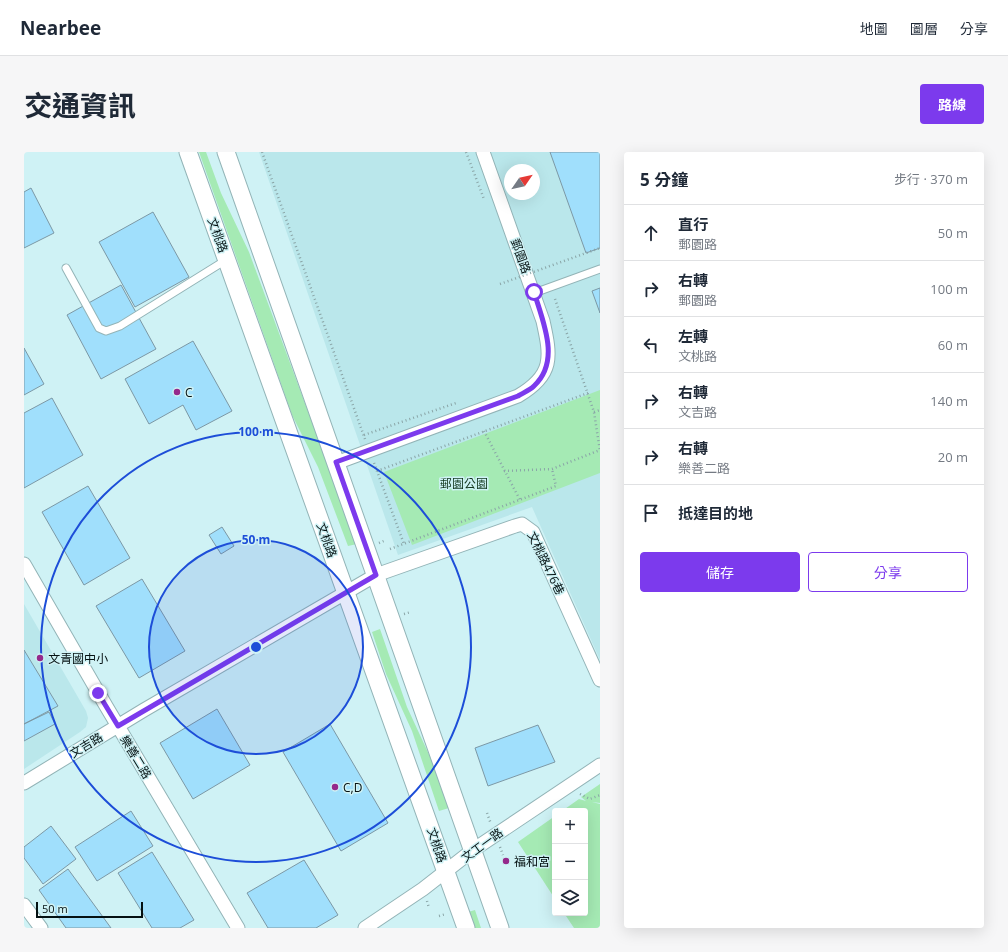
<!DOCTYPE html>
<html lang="zh-TW">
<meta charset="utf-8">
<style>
:root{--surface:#fff;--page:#f6f6f7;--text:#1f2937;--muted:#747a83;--line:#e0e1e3;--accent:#7c3aed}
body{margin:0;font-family:"Open Sans","Noto Sans TC",sans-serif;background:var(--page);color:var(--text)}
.controls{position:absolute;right:12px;bottom:12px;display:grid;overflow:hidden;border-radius:4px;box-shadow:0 4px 16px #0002}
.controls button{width:36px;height:36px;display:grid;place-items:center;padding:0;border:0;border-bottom:1px solid var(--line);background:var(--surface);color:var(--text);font:20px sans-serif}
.compass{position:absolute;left:480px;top:12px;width:36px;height:36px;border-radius:50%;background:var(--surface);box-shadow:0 4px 16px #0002;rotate:56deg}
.scale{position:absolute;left:12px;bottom:10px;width:107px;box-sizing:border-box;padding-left:4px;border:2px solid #051112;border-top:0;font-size:11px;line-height:14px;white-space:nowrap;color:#051112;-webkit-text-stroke:3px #cff2f5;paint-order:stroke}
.stop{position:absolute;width:12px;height:12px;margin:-9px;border:3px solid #7c3aed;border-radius:50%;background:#fff}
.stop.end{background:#7c3aed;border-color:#fff;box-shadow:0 1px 4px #0008}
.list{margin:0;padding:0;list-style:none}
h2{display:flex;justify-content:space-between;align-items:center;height:52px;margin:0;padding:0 16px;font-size:17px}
h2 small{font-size:13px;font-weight:400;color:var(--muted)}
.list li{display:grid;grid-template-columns:26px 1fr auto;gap:12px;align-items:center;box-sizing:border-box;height:56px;padding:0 16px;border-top:1px solid var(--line)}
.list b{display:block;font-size:15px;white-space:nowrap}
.list p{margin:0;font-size:13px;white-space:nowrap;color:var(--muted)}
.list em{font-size:13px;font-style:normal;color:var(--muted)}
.actions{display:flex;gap:8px;padding:12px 16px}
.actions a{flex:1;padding:9px 0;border:1px solid var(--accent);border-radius:4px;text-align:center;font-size:14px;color:var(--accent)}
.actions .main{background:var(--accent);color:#fff}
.icon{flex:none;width:22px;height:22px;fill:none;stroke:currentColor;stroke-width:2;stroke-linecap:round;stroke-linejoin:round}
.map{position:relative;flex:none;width:576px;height:776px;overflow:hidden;border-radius:4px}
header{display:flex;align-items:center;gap:24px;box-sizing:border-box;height:56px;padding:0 20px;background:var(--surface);border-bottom:1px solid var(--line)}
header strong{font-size:19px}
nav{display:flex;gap:22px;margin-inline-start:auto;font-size:14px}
.intro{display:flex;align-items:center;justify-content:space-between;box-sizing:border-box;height:96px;padding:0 24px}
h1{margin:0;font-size:28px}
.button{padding:10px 18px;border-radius:4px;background:var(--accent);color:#fff;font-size:14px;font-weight:700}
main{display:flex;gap:24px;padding:0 24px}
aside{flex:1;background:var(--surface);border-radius:4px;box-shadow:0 4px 16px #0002}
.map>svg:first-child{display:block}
.built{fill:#bae7eb;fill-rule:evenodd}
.green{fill:#a5eab4}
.building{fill:#a0dffc;stroke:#7c98a5}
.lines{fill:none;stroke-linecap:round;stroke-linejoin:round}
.service-casing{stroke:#93b4b7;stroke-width:9}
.minor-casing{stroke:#93b4b7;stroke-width:15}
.tertiary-casing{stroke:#93b4b7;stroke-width:19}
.path{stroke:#8aa5a7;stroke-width:2.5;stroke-dasharray:1 3;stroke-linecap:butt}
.service{stroke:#fff;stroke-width:7}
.minor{stroke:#fff;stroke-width:13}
.tertiary{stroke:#fff;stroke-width:17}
.path-bridge{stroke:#8aa5a7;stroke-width:2.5;stroke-dasharray:1 3;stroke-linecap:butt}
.route{stroke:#7c3aed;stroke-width:5}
.ring{fill:none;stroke:#1d4ed8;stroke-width:2}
.poi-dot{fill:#95298b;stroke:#cff2f5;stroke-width:1.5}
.labels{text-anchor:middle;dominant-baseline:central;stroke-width:3;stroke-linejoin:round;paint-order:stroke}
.street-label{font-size:12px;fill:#051112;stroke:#cff2f5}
.poi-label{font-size:12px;fill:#051112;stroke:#cff2f5;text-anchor:start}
.park-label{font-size:12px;fill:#11361c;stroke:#cff2f5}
.centre{fill:#1d4ed8;stroke:#cff2f5;stroke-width:2}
.ring-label{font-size:12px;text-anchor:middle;font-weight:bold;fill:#1d4ed8;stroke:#cff2f5;stroke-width:3;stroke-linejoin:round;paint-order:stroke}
</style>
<header>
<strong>Nearbee</strong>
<nav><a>地圖</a><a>圖層</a><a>分享</a></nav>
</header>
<div class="intro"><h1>交通資訊</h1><a class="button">路線</a></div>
<main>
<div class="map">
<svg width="576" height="776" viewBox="0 0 576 776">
<rect width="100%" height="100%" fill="#cff2f5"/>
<path class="built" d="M235,0H576V508L508,355L374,403ZM486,18H510V42H486Z
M0,452L62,559L64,566L62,575L56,580L0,617Z"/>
<path class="green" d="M175,0H182L197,41L225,100L333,392L324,394L294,315L268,263Z
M576,238V321L388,393L360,320Z
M356,477L383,555L408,609L425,656L415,659L388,579L362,522L348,480Z
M576,632V651L568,650L576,652V776H550L540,761H561V659H538L555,647L562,649L557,645Z
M531,664V747L494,690Z
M451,758L457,776H450L444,760Z"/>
<path class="building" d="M526,0H576V96L562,101Z
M7,36L30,81L0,96V40Z
M129,60L165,125L111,155L75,90Z
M97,133L132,197L77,227L43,163Z
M576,136V161L568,139Z
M169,189L208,259L172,278L159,253L125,272L101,227Z
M0,196L20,232L0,243Z
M28,246L59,303L0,336V261Z
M64,334L106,406L60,433L18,360Z
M198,375L210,394L197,402L185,383Z
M118,427L161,499L115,526L72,454Z
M0,498L34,554L0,572Z
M193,557L226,613L169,647L136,591Z
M25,560L31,572L0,589V572Z
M306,572L364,671L317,699L259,600Z
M514,573L531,610L464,634L451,596Z
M107,659L129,694L73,729L51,695Z
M27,674L52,707L19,732L0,706V695Z
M128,700L170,768L156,776H128L94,721Z
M280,708L314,763L292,776H244L223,741Z
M44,717L87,776H42L15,738Z"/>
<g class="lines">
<g class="service-casing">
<path id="service" d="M42,116L75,176L82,179L96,174L202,108
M510,141L576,117"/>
</g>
<g class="minor-casing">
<path id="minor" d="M312,311L494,244C530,223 527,205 519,169L459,0
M0,412L82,554L214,776
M0,631L120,558L352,423L491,374L498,372L509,380L576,528
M0,753L17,776
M341,776L399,737L449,698L576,613"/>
</g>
<g class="tertiary-casing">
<path id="tertiary" d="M164,0L442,776
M202,0L476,776"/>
</g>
<path class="path" d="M238,0L341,287
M442,0L460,47
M531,147L570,260L576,299
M570,260L576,258
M460,279L496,348
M340,283L432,251
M350,311L380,392
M353,319L564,241
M480,319L528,317L576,298
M355,391L362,388
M366,397L532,334L528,317
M380,462L387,460
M556,642L566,647L576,643
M463,661L467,672
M476,695L479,703
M403,749L405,756
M415,764L422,762"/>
<use href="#service" class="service"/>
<use href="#minor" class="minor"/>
<use href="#tertiary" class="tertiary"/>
<path class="path-bridge" d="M476,132L576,96"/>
</g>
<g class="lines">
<path class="route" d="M74,541L94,574L352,423L312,310L494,244C499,241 506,238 510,234C537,209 519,170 510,140"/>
</g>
<circle cx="232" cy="495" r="107" fill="#1d4ed8" fill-opacity=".12"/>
<g class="ring">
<circle cx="232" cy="495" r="107"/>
<circle cx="232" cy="495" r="215"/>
</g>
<g class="poi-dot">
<circle cx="153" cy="240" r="4"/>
<circle cx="16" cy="506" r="4"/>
<circle cx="311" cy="635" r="4"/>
<circle cx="482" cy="709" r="4"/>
</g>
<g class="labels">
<g class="street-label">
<text transform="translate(194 83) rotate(70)">文桃路</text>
<text transform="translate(497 104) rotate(70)">郵園路</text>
<text transform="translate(303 388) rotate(70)">文桃路</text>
<text transform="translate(522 411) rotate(64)">文桃路476巷</text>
<text transform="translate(62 593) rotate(-31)">文吉路</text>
<text transform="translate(112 605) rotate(59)">樂善二路</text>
<text transform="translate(413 693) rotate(71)">文桃路</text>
<text transform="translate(458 693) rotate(-36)">文工一路</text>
</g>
<g class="poi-label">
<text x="161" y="240">C</text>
<text x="24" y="506">文青國中小</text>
<text x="319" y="635">C,D</text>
<text x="490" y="709">福和宮</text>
</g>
<g class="park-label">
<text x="440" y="331">郵園公園</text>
</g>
</g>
<circle cx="232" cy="495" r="6" class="centre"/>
<g class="ring-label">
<text x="232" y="284">100 m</text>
<text x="232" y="392">50 m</text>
</g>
</svg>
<div class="controls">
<button>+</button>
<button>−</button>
<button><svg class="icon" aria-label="layers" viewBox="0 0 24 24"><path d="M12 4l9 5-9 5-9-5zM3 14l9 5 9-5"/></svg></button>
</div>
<svg class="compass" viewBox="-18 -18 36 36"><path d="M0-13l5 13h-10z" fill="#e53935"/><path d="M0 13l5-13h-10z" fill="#747a83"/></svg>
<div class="scale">50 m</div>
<div class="stop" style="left:510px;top:140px"></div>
<div class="stop end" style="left:74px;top:541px"></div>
</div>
<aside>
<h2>5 分鐘<small>步行 · 370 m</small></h2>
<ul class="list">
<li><svg class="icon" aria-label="ahead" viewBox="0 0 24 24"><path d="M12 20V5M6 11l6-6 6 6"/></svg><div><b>直行</b><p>郵園路</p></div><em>50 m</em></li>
<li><svg class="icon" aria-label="right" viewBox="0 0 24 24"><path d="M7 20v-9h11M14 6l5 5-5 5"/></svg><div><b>右轉</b><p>郵園路</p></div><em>100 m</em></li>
<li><svg class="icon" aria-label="left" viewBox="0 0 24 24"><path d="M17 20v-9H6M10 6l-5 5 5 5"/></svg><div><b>左轉</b><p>文桃路</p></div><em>60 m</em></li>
<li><svg class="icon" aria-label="right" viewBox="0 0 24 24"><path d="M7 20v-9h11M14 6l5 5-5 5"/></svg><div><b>右轉</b><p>文吉路</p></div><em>140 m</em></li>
<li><svg class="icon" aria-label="right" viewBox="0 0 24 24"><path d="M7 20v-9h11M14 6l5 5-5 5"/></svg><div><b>右轉</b><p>樂善二路</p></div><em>20 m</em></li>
<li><svg class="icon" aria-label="arrive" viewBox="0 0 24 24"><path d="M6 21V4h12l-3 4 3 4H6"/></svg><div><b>抵達目的地</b></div></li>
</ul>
<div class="actions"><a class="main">儲存</a><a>分享</a></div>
</aside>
</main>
